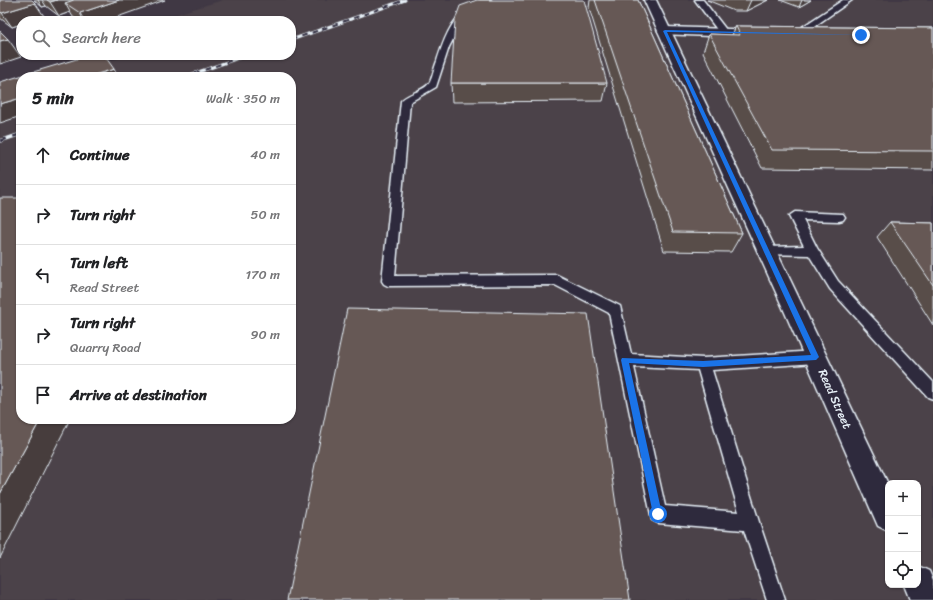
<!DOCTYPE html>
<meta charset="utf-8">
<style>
:root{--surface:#fff;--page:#f2f2f2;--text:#202124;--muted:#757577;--line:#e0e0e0}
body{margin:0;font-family:Sriracha,sans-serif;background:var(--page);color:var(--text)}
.controls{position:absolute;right:12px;bottom:12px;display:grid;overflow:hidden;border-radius:8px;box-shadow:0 1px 3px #0004}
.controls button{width:36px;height:36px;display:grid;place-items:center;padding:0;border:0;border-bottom:1px solid var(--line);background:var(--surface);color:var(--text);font:20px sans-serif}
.stop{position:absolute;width:12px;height:12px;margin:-9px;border:3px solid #1a73e8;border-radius:50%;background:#fff}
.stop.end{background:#1a73e8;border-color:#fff;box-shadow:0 1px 4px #0008}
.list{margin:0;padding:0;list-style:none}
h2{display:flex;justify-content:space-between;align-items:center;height:52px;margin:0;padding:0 16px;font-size:17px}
h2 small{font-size:13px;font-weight:400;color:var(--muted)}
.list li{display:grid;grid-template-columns:26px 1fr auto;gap:12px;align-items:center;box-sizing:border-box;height:60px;padding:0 16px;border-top:1px solid var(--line)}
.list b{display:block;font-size:15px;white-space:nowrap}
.list p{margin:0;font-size:13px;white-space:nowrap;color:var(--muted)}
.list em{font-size:13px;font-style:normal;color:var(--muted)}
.icon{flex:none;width:22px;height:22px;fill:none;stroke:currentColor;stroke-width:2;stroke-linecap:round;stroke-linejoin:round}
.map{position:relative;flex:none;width:933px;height:600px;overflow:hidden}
.search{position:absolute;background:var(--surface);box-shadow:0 1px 3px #0004;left:16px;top:16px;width:280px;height:44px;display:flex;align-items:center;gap:10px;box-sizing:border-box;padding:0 14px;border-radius:16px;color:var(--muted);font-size:15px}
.panel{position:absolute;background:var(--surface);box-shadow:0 1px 3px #0004;left:16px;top:72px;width:280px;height:352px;border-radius:16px}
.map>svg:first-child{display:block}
.built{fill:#4b4249;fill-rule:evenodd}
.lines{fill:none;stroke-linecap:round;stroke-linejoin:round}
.lane-casing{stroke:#e8f1f8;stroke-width:3}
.street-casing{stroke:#e8f1f8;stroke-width:3}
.secondary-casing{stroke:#e8f1f8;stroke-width:3}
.lane{fill:#2f2a3d;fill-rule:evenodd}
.street{fill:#2f2a3d;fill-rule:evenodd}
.secondary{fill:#2f2a3d;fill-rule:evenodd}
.rail-far1-casing{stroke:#e8f1f8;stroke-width:3}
.rail-casing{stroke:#e8f1f8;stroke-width:3.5}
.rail-far1{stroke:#2f2a3d;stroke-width:2;stroke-dasharray:5.5;stroke-linecap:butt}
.rail{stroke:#2f2a3d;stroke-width:2.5;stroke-dasharray:7;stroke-linecap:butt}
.wall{fill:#584d49;stroke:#e8f1f8}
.shaded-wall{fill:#473e3c;stroke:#e8f1f8}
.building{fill:#665955;stroke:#e8f1f8}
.route{fill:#1a73e8}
.labels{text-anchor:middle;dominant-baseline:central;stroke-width:3;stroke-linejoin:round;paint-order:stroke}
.street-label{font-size:12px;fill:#e8f1f8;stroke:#2f2a3d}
</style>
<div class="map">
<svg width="933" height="600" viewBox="0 0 933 600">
<rect width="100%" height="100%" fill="#403844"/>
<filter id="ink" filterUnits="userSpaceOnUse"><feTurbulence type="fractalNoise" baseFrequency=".025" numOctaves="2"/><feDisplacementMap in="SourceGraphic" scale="8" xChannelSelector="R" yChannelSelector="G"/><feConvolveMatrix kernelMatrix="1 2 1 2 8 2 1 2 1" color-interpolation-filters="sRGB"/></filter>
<g filter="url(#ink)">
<path class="built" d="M223,0H933V600H0V97L21,91V419H291V77H64L128,55H291V21H172L170,16ZM888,483H918V585H888Z"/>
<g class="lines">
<g class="lane-casing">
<path id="lane" d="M481,0H491L477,7L468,14L461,24L449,47L436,87L410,102L395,276L557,275L561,277L620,306L631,354L703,358L816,351L821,353L823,357L821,361L816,363L712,370L759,522L785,600H767L744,530L658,523L652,520L609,313L555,285L388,286L384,284L382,281L401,101C408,93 425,91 430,82C433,76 434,68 437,61C445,36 455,10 481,0ZM634,367L698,370L739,512L665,506Z
M695,0H703L727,31V35H721Z
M843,0H852L799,37H793V33Z
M795,212L843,214L845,217L843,220L839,221L803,220L817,248L838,281L933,382V399L928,397L830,289L809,255L763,254L761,251L763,248L767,247L804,246L789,216Z"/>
</g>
<g class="street-casing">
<path id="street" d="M665,27L762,30L767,31L769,34L767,37L762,38L660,34L658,31L660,28Z"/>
</g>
<g class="secondary-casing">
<path id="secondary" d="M644,0H656L888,484V531L878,526L783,308Z
M918,566L929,571L933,580V600H910L904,585H918Z"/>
</g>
<use href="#lane" class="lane"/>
<use href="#street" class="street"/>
<use href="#secondary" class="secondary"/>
<g class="rail-far1-casing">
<path id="rail-far1" d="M291,40L405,0
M184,77L247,55"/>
</g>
<g class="rail-casing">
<path id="rail" d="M0,141L21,134"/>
</g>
<use href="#rail-far1" class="rail-far1"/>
<use href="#rail" class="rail"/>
</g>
<path class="wall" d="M0,0L44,16L12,27L0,18Z
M34,0H73L106,21H79L73,17L70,12L59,16L46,6L42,7Z
M590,0H638L742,233L731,252L664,251L589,8Z
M707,0H768L746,11H734Z
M780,0H811L799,7Z
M736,26L933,28V170L762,168L703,52L709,34L732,35Z
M451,83H607L603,101L452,102Z
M890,222L933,223V325L877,237Z"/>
<path class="shaded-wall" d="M38,0H42L46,6L42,7Z
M57,0H73L78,9L65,3L70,12L59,16L50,2Z
M119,0H165L106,21H84L80,13Z
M751,0H768L746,11Z
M802,0H811L799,7Z
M35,3L44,16L30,21H21V24L12,27L2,13Z
M8,39L21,57L0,64V41Z
M114,69L118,77H87Z
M21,98V116L0,123V104Z
M41,419H70L0,558V494Z"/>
<path class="building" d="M0,0H32L35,3L2,13L0,11Z
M47,0H57L50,2Z
M74,0H119L80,13L65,3Z
M477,0H584L607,83H451L455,20L460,6Z
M595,0H638L742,233L673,232Z
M736,26L933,28V151L772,150L709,34L740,35Z
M0,31L8,39L0,41Z
M90,55H104L114,69L87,77H21V98L0,104V82Z
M0,198H21V419H41L0,494Z
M890,222L933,223V285Z
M347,309L588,314L630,600H287Z"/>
</g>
<path class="route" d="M665,30L863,35L667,32L819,357L816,360L703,367L629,363L662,514L658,519L653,514L621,360L622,358L703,361L811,355L663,31Z"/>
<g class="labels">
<g class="street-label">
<text transform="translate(835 399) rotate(66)">Read Street</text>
</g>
</g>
</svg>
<div class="controls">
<button>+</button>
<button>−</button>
<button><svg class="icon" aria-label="locate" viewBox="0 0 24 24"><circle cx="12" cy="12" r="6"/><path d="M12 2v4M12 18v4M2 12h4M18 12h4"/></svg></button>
</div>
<div class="stop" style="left:658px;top:514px"></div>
<div class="stop end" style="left:861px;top:35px"></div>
<div class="search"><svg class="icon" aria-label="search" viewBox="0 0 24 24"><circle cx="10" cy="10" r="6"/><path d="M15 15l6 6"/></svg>Search here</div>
<section class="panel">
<h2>5 min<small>Walk · 350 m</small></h2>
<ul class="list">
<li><svg class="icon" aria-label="ahead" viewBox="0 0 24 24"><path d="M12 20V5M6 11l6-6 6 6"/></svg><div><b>Continue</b></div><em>40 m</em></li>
<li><svg class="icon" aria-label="right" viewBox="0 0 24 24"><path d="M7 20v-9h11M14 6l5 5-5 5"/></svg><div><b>Turn right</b></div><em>50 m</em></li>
<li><svg class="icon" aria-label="left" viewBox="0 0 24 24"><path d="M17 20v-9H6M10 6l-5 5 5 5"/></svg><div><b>Turn left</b><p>Read Street</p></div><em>170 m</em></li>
<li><svg class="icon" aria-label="right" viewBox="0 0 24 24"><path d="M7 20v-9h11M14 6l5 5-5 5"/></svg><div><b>Turn right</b><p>Quarry Road</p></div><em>90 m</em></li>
<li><svg class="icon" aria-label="arrive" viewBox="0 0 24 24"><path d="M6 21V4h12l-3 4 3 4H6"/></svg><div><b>Arrive at destination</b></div></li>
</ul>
</section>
</div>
